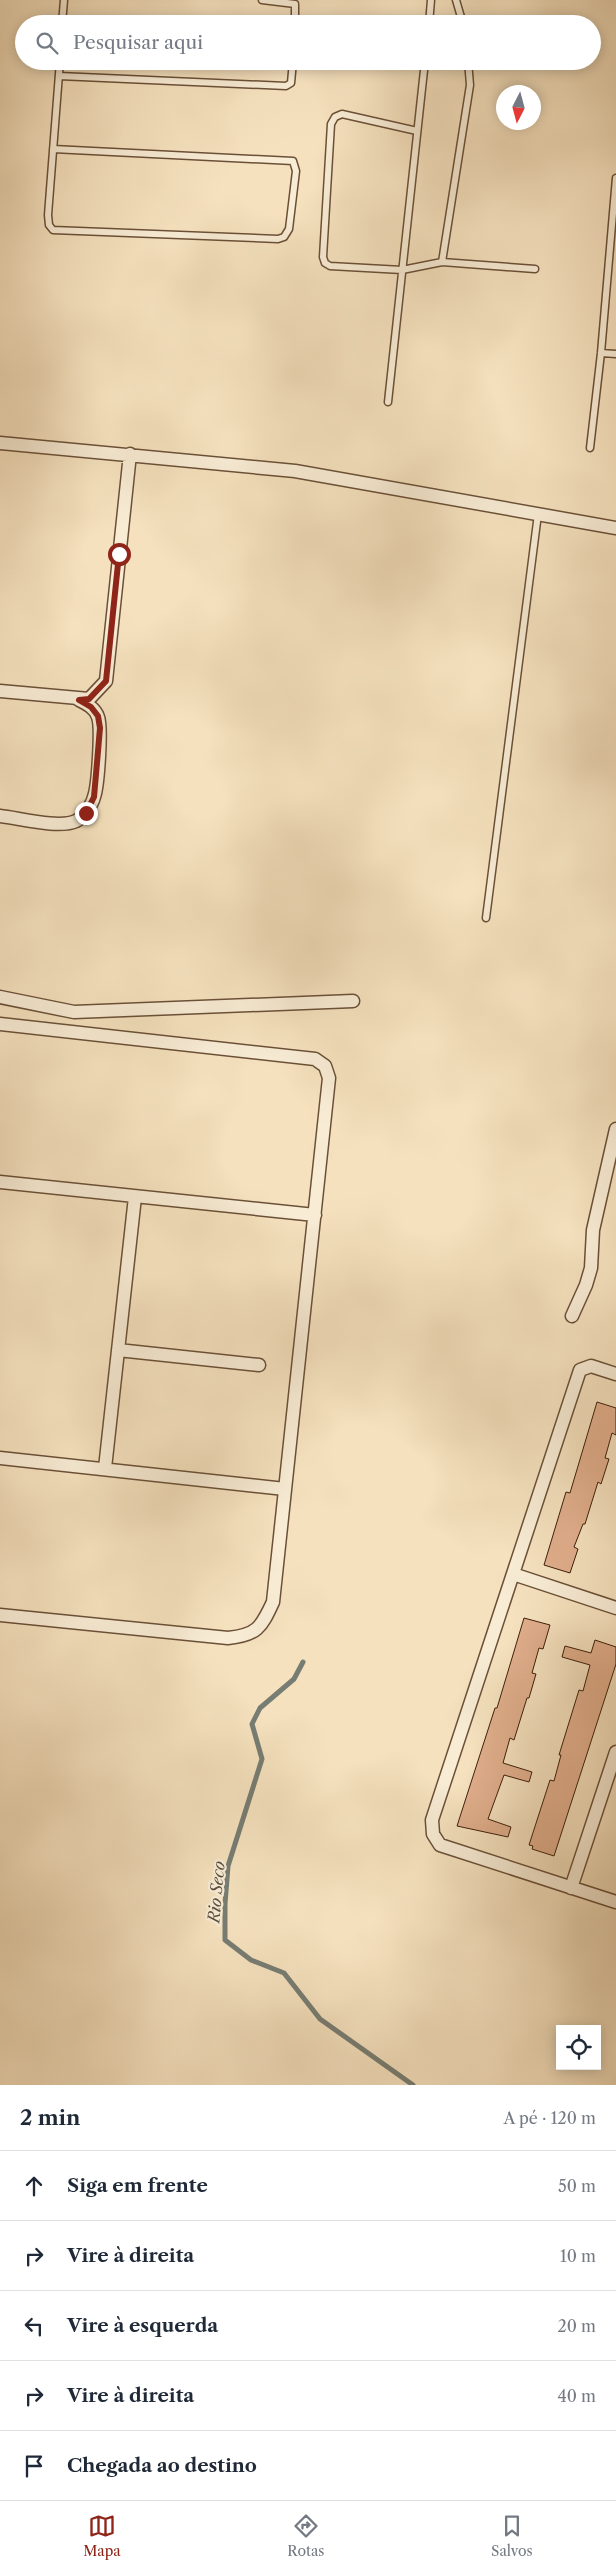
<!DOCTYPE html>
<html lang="pt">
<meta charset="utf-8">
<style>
:root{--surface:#fff;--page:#f6f6f7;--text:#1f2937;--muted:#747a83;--line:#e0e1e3;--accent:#8f2418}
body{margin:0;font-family:"Libre Caslon Text",serif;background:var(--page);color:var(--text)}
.controls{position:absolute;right:15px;bottom:15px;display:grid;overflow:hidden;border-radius:0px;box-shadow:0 2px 12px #0003}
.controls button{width:45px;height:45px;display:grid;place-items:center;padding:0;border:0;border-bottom:1px solid var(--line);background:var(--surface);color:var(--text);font:25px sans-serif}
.compass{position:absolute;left:496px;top:85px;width:45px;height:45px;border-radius:50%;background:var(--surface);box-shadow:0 2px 12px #0003;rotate:186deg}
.stop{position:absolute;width:15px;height:15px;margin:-11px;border:4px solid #8f2418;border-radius:50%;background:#fff}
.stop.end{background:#8f2418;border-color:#fff;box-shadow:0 1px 5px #0008}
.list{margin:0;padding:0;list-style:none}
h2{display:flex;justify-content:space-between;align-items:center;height:65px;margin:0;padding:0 20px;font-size:21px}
h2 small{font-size:16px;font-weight:400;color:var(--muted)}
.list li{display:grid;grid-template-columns:32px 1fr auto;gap:15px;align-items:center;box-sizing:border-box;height:70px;padding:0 20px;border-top:1px solid var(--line)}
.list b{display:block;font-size:19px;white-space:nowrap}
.list em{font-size:16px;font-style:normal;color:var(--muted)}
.icon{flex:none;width:28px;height:28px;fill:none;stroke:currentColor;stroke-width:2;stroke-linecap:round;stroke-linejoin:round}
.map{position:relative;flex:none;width:616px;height:2085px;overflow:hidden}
.search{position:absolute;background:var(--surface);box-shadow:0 2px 12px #0003;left:15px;right:15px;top:15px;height:55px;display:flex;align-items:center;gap:12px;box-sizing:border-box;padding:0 18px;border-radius:28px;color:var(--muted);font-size:19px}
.sheet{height:415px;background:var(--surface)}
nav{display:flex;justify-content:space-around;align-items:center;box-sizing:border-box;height:70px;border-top:1px solid var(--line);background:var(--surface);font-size:14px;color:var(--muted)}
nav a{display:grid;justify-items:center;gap:2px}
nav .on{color:var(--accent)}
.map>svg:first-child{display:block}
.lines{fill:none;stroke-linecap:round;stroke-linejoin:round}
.stream{stroke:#777d73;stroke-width:5}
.building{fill:#e0ae8c;stroke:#3d1f0a}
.service-casing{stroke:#6b5037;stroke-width:9}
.minor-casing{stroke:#6b5037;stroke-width:15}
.service{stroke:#f8ecd5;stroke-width:6}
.minor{stroke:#f8ecd5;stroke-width:12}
.route{stroke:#8f2418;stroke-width:6}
.labels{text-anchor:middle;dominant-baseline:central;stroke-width:4.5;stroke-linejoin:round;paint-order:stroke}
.water-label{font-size:16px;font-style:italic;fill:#5a4e3f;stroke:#f8ecd5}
</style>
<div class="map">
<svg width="616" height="2085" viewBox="0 0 616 2085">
<rect width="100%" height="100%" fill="#f5e1be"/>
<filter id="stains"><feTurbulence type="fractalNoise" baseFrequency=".004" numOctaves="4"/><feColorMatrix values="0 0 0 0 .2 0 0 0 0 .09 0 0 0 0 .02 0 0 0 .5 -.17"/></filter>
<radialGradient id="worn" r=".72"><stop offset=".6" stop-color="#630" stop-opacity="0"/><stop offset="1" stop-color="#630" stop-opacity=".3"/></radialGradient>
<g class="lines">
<path class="stream" d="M303,1662L294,1679L260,1708L252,1724L262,1759L228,1866L225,1904V1940L251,1960L284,1973L320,2019L413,2085"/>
</g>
<path class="building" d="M597,1402L616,1408V1435L612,1433L605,1458L609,1459L601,1484L598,1482L585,1524H583L574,1547L578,1549L570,1573L544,1565L566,1492L570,1493Z
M524,1618L550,1625L543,1649L539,1648L532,1673L536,1674L529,1698H527L514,1740L510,1738L503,1763L532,1772L529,1782L504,1775L488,1819L511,1827L508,1837L457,1826L495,1708H497Z
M595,1640L616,1647V1664L554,1856L532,1849L533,1846L529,1845L550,1780L554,1781L561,1755H559L579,1690L583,1691L590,1665L562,1657L565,1646L591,1653Z"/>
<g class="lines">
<g class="service-casing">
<path id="service" d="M262,0L295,4V24
M456,0L463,24
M62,24L64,0
M429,24L431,0
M59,76L286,86L291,83L293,61
M417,131L342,114L335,117L331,124L323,257L325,263L330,266L402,270L442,262L535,269
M53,149L293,161L296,171L289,229L284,237L278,239L53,230L49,225L48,215L60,61
M442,262L470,85L468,61
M601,353L616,354
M388,402L425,61
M590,448L601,353L616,178
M486,918L538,514"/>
</g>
<g class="minor-casing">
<path id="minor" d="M0,443L295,471L616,528
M0,691L89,699L106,681L130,454
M0,816C19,818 59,829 76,821C83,818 92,805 94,797C98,786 102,728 98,717C95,708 87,704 79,700
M0,997L74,1012L353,1001
M0,1024L315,1059L325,1066L329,1078L273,1602C261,1628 257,1635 228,1638L0,1615
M0,1182L315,1215
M572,1316L586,1285L591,1268L593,1230L616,1129
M118,1350L259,1365
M616,1374L591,1366L580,1370L432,1820L433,1834L440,1845L616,1902
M0,1458L285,1489
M105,1468L135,1197
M513,1574L616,1608
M571,1888L616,1752"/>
</g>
<use href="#service" class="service"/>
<use href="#minor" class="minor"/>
</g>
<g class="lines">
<path class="route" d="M86,813L94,797L100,728L98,716L91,707L79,700L89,699L106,681L119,554"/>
</g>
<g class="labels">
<g class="water-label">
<text transform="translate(216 1892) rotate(-85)">Rio Seco</text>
</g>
</g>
<rect width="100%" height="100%" filter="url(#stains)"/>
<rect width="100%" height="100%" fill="url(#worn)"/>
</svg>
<div class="controls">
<button><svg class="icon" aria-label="locate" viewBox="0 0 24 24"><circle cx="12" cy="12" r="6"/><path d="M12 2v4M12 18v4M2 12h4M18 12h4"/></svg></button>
</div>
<svg class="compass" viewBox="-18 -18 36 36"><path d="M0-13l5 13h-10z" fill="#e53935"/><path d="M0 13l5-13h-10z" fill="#747a83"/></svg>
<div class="stop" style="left:119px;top:554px"></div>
<div class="stop end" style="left:86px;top:813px"></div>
<div class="search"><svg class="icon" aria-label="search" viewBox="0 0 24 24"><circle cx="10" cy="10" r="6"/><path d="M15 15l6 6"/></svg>Pesquisar aqui</div>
</div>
<section class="sheet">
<h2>2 min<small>A pé · 120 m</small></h2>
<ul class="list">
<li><svg class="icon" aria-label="ahead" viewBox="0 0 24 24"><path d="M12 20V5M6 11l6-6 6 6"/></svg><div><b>Siga em frente</b></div><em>50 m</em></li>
<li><svg class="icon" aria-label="right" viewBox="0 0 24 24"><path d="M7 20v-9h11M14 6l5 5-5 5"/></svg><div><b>Vire à direita</b></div><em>10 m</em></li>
<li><svg class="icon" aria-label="left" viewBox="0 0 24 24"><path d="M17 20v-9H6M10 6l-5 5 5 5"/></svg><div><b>Vire à esquerda</b></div><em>20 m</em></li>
<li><svg class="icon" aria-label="right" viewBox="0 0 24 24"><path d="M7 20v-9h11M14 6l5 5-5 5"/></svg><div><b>Vire à direita</b></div><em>40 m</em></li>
<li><svg class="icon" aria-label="arrive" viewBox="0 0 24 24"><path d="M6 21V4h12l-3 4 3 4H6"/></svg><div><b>Chegada ao destino</b></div></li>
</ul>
</section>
<nav>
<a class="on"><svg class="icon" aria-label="map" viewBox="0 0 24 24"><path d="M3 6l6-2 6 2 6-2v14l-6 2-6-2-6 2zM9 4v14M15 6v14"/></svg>Mapa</a>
<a><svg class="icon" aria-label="directions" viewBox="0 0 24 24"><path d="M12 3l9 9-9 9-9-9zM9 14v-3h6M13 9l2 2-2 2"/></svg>Rotas</a>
<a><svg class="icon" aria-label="saved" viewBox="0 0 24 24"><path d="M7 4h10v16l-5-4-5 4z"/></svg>Salvos</a>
</nav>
